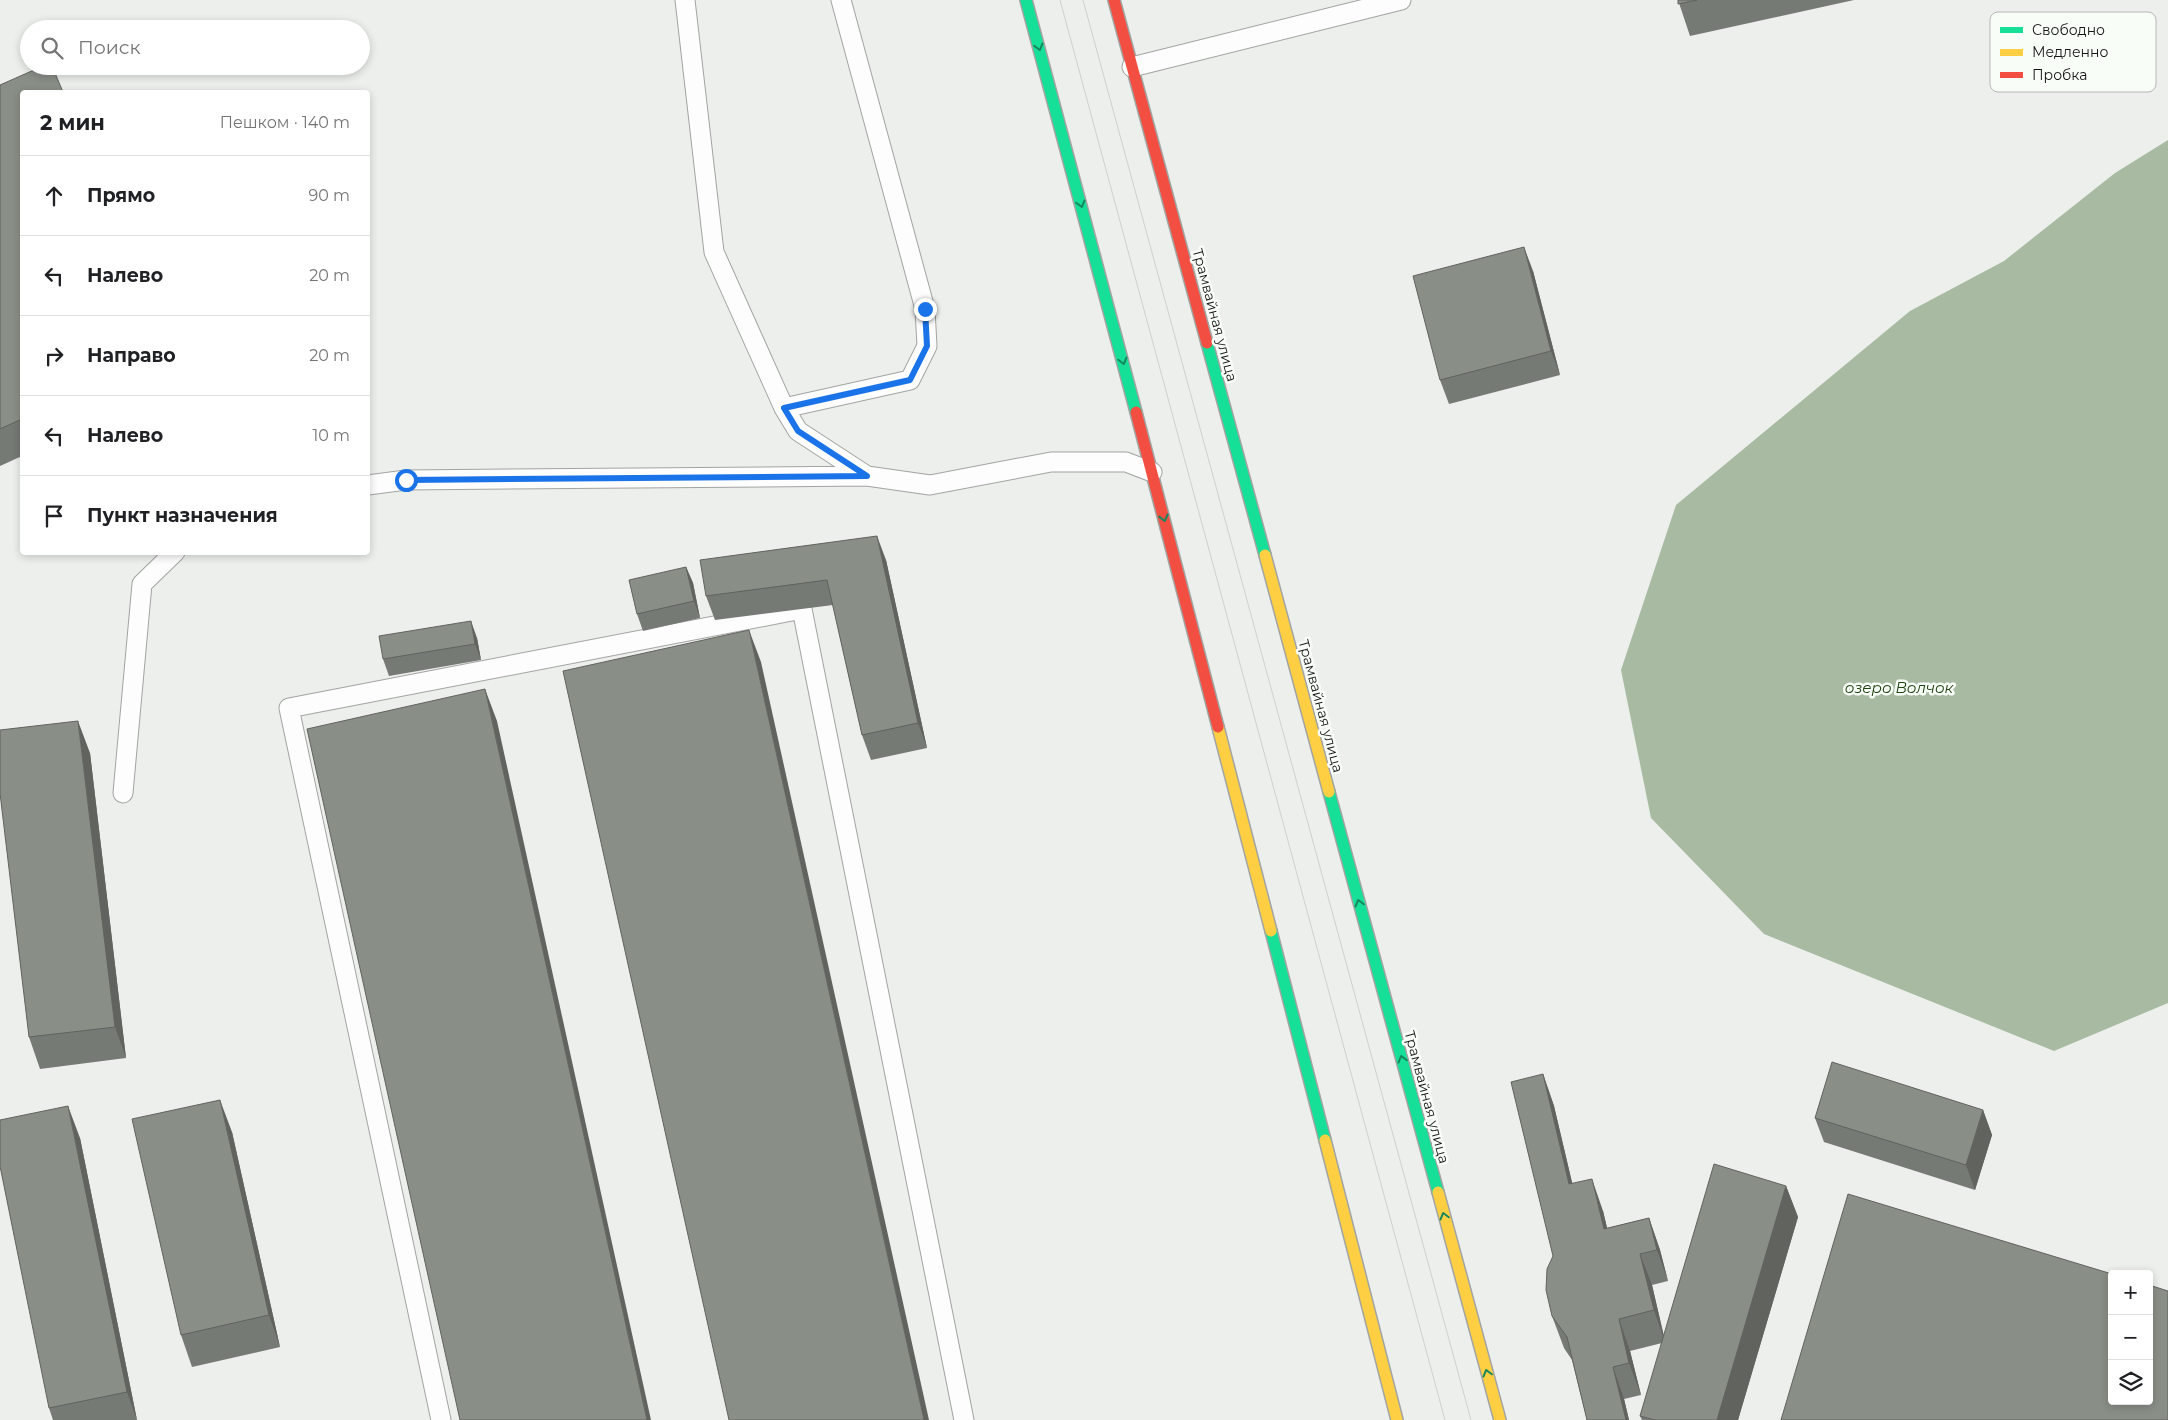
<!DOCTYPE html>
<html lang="ru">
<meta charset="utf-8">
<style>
:root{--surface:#fff;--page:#f2f2f2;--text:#202124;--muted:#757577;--line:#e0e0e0}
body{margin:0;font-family:Montserrat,sans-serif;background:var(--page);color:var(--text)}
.controls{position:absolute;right:15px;bottom:15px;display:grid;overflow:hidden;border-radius:5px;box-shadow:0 2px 8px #0003}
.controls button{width:45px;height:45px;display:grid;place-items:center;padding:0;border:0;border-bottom:1px solid var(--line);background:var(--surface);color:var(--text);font:25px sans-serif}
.stop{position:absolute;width:15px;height:15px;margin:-11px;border:4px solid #1a73e8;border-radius:50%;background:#fff}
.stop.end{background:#1a73e8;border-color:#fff;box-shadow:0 1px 5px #0008}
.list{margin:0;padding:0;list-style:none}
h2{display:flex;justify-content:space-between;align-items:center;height:65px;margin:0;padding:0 20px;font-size:21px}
h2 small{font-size:16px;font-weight:400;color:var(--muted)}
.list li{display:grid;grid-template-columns:32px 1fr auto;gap:15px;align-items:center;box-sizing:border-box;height:80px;padding:0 20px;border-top:1px solid var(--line)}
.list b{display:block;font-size:19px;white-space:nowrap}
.list em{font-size:16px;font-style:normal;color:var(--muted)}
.icon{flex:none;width:28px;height:28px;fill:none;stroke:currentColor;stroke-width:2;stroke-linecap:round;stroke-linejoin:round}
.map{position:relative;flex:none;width:2168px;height:1420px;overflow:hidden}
.search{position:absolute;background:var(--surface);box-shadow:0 2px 8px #0003;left:20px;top:20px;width:350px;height:55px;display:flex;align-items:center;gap:12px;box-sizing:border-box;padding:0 18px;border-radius:28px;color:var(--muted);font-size:19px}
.panel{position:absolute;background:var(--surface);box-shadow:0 2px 8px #0003;left:20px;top:90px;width:350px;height:465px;border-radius:5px}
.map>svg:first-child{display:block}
.water{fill:#a8bba2}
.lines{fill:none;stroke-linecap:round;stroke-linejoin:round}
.lane-casing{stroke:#a2a4a2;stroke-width:21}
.fast-casing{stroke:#a2a4a2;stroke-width:14}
.slow-casing{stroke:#a2a4a2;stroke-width:14}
.jam-casing{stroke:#a2a4a2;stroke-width:14}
.lane{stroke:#fcfdfc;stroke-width:19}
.fast{stroke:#16e098;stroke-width:11}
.slow{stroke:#ffcf43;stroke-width:11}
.jam{stroke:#f24e42;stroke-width:11}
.tram{stroke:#d0d0d0;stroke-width:1}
.wall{fill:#767a74}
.shaded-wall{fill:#60635e}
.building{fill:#898e87;stroke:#60635e}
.oneway{stroke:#16865d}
.route{stroke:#1a73e8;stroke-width:6}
.labels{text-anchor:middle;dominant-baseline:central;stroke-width:5;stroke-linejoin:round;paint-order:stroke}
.street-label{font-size:14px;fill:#151715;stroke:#f9fdf8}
.water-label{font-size:15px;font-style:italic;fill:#1f4311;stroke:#f9fdf8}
.key{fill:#f9fdf8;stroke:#b5b8b4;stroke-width:1}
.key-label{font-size:14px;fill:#151715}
</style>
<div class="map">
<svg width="2168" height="1420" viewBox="0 0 2168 1420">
<rect width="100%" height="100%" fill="#edefec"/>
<path class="water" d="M2168,140V1003L2054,1051L1764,934L1651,818L1621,670L1676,505L1910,311L2004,261L2115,173Z"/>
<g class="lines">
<g class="lane-casing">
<path id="lane" d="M685,0L714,252L784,408
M841,0L925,309L927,346L910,380L784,408L798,431L867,476L930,485L1051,462H1126L1152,472
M1132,67L1401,0
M368,485L406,480L867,476
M123,793L142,584L175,552
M441,1420L289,708L802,609L964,1420"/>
</g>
<g class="fast-casing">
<path id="fast" d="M1026,0L1136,412
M1207,343L1265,555
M1329,792L1438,1192
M1271,931L1325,1140"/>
</g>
<g class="slow-casing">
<path id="slow" d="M1265,555L1329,792
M1218,727L1271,931
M1325,1140L1397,1420
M1438,1192L1500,1420"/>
</g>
<g class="jam-casing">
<path id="jam" d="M1114,0L1207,343
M1136,412L1218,727"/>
</g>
<use href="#lane" class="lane"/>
<use href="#fast" class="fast"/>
<use href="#slow" class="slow"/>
<use href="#jam" class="jam"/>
<path class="tram" d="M1060,0L1445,1420
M1083,0L1471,1420"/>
</g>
<path class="wall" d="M1678,0H1854L1690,36Z
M0,85L22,92V456L0,466Z
M1533,271L1560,375L1449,404L1440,380Z
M886,560L927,748L871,760L862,735L833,605L715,620L706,596Z
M686,567L693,583L700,618L643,631L637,614Z
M477,638L481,660L389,676L383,659Z
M90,753L126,1058L40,1069L29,1037Z
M1543,1074L1554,1106L1572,1183L1603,1211L1607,1228L1649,1218L1660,1250L1668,1281L1652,1285L1664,1336L1786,1186L1798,1217L1738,1420H1642L1640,1416L1662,1343L1630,1351L1641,1395L1624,1399L1629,1420H1587L1572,1360L1564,1348L1552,1316L1553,1256Z
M1983,1110L1992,1135L1975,1190L1824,1142L1815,1118Z
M232,1132L280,1347L192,1367L181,1335Z
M80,1138L137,1420H53L49,1408Z"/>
<path class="shaded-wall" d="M1524,247L1533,271L1560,375L1551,351Z
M877,536L886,560L927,748L918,723Z
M686,567L693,583L700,618L694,601Z
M471,621L477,638L481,660L475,644Z
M749,630L761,662L929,1420H924Z
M485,689L497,721L651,1420H647Z
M78,721L90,753L126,1058L115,1027Z
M1543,1074L1554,1106L1580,1216L1569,1184Z
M220,1100L232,1132L280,1347L269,1315Z
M68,1106L80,1138L137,1420L127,1392Z
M1983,1110L1992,1135L1975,1190L1966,1165Z
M1592,1179L1603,1211L1615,1261L1604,1229Z
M1786,1186L1798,1217L1738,1420H1717Z
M1649,1218L1660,1250L1668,1281L1657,1250Z
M1640,1254L1652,1285L1665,1342L1654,1310Z
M1619,1319L1630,1351L1641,1395L1629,1363Z
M1613,1367L1624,1399L1629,1420H1626Z"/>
<path class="building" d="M1678,0H1697L1678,4Z
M43,66H52L63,92H22V419L0,429V85Z
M1524,247L1551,351L1440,380L1413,276Z
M877,536L918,723L862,735L827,580L706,596L700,560Z
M686,567L694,601L637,614L629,580Z
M471,621L475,644L383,659L379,636Z
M749,630L924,1420H729L563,671Z
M485,689L647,1420H460L307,729Z
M78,721L115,1027L29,1037L0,793V730Z
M1832,1062L1983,1110L1966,1165L1815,1118Z
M1543,1074L1569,1184L1592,1179L1604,1229L1649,1218L1657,1250L1640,1254L1654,1310L1619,1319L1629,1363L1613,1367L1626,1420H1587L1567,1337L1552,1316L1546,1290L1547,1269L1553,1256L1511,1082Z
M220,1100L269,1315L181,1335L132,1119Z
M68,1106L127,1392L49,1408L0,1166V1120Z
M1714,1164L1786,1186L1717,1420H1655L1640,1416Z
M1848,1194L2112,1274V1401H2149V1285L2168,1291V1420H1781Z"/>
<defs><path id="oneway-chevron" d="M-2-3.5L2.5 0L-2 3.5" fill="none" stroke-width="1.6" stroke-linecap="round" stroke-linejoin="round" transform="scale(1.25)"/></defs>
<g class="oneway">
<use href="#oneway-chevron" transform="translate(1039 47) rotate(75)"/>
<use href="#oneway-chevron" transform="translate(1081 204) rotate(75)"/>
<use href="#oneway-chevron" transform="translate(1123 361) rotate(75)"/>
<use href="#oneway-chevron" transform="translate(1164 518) rotate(76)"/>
<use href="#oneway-chevron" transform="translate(1359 903) rotate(-105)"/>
<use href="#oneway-chevron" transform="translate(1402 1059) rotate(-105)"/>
<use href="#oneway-chevron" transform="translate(1444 1216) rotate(-105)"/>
<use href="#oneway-chevron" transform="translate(1487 1373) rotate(-105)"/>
</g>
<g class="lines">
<path class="route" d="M406,480L867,476L798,431L784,408L910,380L927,346L925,309"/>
</g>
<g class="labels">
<g class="street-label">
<text transform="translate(1215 315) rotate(75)">Трамвайная улица</text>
<text transform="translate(1321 706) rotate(75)">Трамвайная улица</text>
<text transform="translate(1427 1097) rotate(75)">Трамвайная улица</text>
</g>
<g class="water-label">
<text x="1899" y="687">озеро Волчок</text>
</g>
</g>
<rect x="1990" y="12" width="166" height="80" rx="8" class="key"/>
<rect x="2000" y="27" width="23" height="6" fill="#16e098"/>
<rect x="2000" y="49" width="23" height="7" fill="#ffcf43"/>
<rect x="2000" y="72" width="23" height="6" fill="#f24e42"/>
<g class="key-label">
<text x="2032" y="35">Свободно</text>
<text x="2032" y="57">Медленно</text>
<text x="2032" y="80">Пробка</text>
</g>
</svg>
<div class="controls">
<button>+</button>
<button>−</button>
<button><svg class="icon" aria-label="layers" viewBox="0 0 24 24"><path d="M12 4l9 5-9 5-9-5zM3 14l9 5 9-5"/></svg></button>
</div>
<div class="stop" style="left:406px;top:480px"></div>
<div class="stop end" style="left:925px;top:309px"></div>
<div class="search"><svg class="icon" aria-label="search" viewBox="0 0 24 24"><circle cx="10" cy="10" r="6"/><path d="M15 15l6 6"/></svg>Поиск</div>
<section class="panel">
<h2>2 мин<small>Пешком · 140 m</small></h2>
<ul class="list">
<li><svg class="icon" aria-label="ahead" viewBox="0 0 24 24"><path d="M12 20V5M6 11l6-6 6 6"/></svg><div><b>Прямо</b></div><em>90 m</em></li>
<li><svg class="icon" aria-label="left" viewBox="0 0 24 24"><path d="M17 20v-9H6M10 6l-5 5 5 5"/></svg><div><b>Налево</b></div><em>20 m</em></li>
<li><svg class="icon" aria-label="right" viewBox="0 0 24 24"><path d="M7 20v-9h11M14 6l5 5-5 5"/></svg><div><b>Направо</b></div><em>20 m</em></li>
<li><svg class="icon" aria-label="left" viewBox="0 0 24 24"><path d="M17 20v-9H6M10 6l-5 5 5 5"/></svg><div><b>Налево</b></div><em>10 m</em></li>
<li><svg class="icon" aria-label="arrive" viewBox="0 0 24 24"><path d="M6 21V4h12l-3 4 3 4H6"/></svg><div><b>Пункт назначения</b></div></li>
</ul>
</section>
</div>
